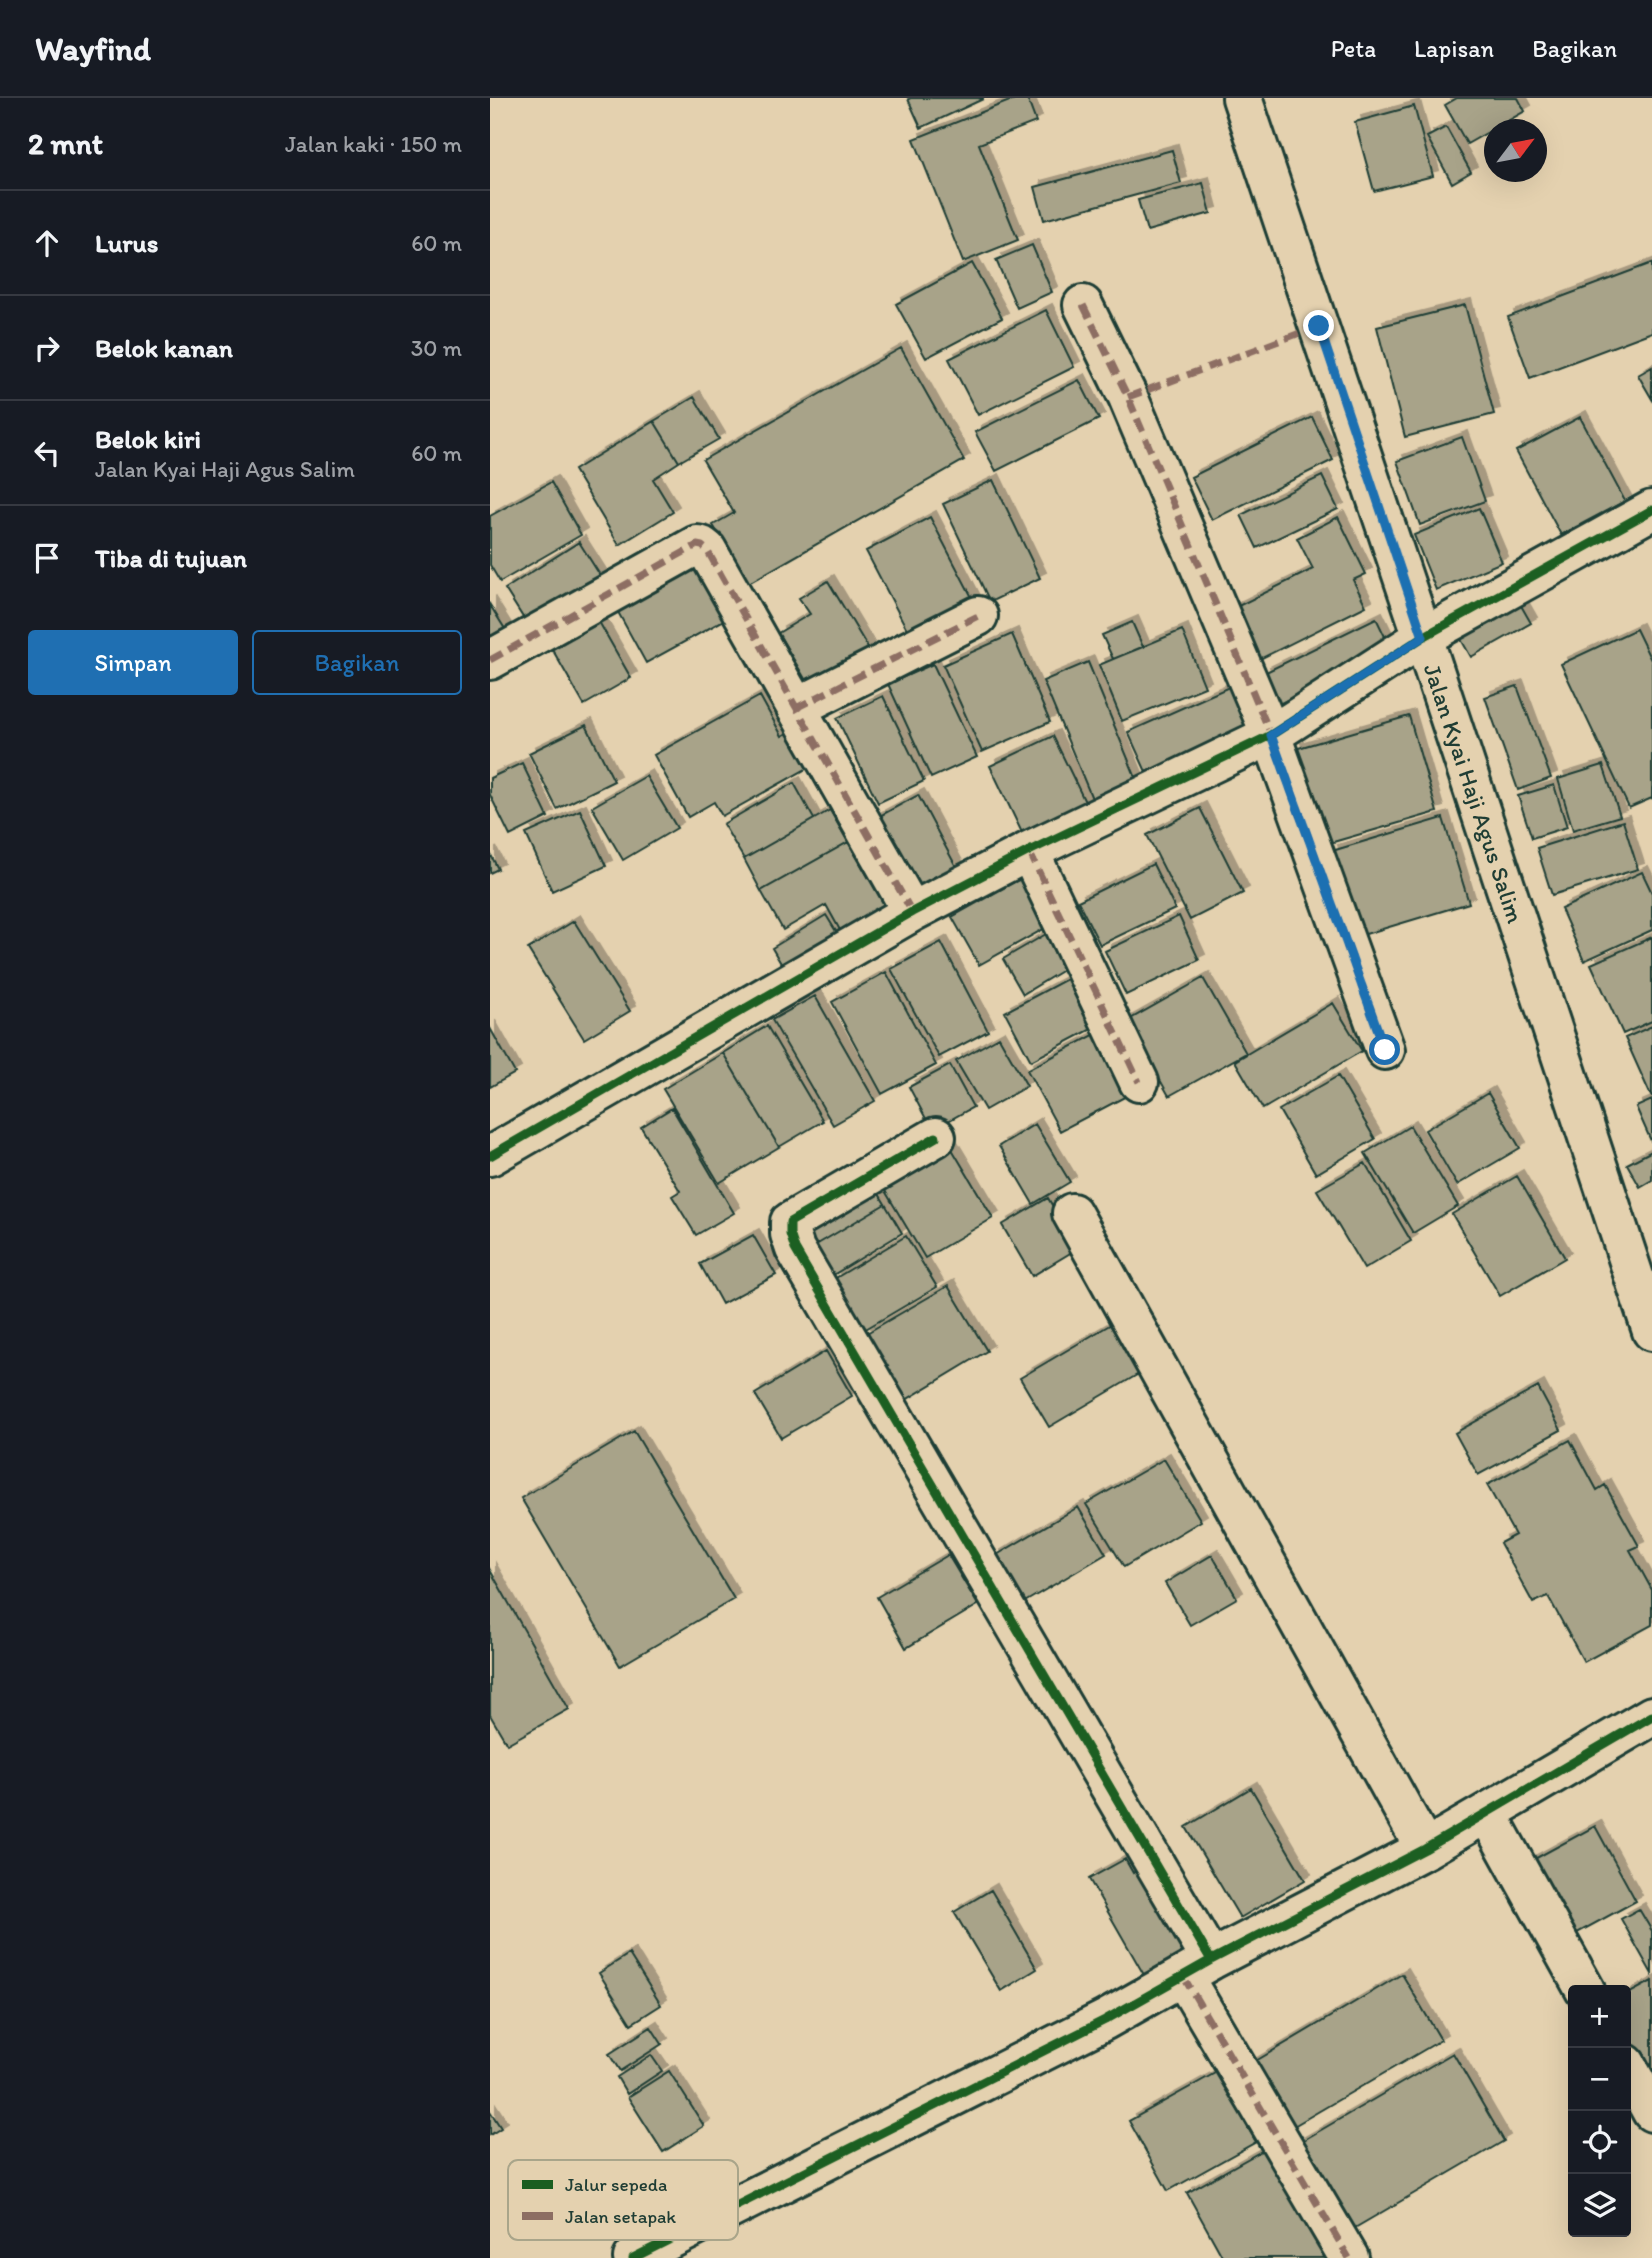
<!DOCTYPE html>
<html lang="id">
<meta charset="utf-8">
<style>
:root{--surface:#171b24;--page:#242831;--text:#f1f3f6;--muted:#9ea1a6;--line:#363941;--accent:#1f6fb2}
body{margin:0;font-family:Itim,sans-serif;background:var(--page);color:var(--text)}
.controls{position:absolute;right:21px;bottom:21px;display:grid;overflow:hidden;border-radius:7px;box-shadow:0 7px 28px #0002}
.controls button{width:63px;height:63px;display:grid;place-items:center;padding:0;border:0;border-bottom:2px solid var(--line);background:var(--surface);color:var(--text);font:35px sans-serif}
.compass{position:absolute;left:994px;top:21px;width:63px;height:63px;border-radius:50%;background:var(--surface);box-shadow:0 7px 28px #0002;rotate:58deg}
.stop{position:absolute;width:21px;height:21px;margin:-16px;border:5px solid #1f6fb2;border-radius:50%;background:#fff}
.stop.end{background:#1f6fb2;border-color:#fff;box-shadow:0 2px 7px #0008}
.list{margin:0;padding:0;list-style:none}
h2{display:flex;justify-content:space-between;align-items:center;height:91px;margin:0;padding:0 28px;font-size:30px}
h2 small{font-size:23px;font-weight:400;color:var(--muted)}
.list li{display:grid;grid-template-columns:46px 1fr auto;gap:21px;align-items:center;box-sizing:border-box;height:105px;padding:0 28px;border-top:2px solid var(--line)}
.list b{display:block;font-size:26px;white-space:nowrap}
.list p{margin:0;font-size:23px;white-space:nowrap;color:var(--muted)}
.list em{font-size:23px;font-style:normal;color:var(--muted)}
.actions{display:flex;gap:14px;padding:21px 28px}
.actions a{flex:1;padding:16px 0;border:2px solid var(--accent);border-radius:7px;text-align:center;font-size:24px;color:var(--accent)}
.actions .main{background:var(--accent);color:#fff}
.icon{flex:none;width:38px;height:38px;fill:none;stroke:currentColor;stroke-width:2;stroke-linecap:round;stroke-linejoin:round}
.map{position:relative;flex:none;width:1162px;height:2160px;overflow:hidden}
header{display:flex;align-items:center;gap:42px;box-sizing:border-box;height:98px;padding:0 35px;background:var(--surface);border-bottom:2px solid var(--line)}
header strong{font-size:33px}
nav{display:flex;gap:38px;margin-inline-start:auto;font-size:24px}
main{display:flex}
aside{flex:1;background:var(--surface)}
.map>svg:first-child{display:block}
.building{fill:#a8a389;stroke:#1f3d34;stroke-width:2;filter:url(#shadow)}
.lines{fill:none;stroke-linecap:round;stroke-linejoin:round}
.minor-casing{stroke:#1f3d34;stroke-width:44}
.major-casing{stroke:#1f3d34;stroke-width:44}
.minor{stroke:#e4d1af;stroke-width:38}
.major{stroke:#e4d1af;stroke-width:38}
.quiet{stroke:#8d6e63;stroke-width:7;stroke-dasharray:14 7;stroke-linecap:butt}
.cycleway-casing{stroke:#e4d1af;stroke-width:13}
.cycleway{stroke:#1b5e20;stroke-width:9}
.route{stroke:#1f6fb2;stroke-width:9}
.labels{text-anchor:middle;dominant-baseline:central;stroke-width:6;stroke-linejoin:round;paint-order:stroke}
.street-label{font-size:24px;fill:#1f3d34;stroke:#e4d1af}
.key{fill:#e4d1af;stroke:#a9a58a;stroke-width:2}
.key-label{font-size:19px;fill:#1f3d34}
</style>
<header>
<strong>Wayfind</strong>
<nav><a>Peta</a><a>Lapisan</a><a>Bagikan</a></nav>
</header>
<main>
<aside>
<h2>2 mnt<small>Jalan kaki · 150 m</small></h2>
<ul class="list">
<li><svg class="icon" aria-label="ahead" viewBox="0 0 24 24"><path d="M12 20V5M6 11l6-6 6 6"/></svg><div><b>Lurus</b></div><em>60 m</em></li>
<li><svg class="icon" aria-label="right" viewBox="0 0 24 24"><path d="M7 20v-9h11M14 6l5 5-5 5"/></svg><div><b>Belok kanan</b></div><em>30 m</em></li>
<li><svg class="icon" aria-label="left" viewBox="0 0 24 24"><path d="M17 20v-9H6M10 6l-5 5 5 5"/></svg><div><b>Belok kiri</b><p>Jalan Kyai Haji Agus Salim</p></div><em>60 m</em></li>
<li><svg class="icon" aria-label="arrive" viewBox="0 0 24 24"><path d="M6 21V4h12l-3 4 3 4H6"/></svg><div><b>Tiba di tujuan</b></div></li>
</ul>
<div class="actions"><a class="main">Simpan</a><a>Bagikan</a></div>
</aside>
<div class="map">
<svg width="1162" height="2160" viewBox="0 0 1162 2160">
<defs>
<filter id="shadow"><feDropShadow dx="6" dy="-6" stdDeviation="0" flood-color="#0004"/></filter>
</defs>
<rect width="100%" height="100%" fill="#e4d1af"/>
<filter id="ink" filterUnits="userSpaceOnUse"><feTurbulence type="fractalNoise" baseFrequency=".0143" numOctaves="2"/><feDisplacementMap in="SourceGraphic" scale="14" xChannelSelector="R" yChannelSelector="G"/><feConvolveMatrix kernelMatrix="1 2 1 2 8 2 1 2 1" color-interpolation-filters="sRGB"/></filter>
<g filter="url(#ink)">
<path class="building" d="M421,0H493V1L431,30L418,1Z
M527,0H537L546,24L489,46L528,142L473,164L424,41Z
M967,0H1028L1035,13L977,46L955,7Z
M924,8L943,78L884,93L865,24Z
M956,29L981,74L962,85L937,39Z
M682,52L691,85L554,122L545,89Z
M713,85L721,115L657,133L648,102Z
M542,147L562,194L527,210L506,162Z
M482,165L512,220L436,260L406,206Z
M1162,165V234L1040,280L1018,219Z
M975,207L1004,316L915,339L887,229Z
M556,212L584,269L488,317L459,261Z
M411,250L474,362L257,486L223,427L244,415L213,362Z
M1162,269V301L1148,277Z
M589,282L609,321L506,373L485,334Z
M204,299L229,341L189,364L164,323Z
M822,319L843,362L722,422L701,379Z
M1090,319L1135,403L1071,437L1026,353Z
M164,323L189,364L163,381L183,414L129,447L84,372Z
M972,339L995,403L930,427L907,363Z
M832,378L848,411L767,450L751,417Z
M503,382L550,480L500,504L453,406Z
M61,384L91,437L10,484L0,467V418Z
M989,410L1012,464L946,492L924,437Z
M440,419L485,505L421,539L376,453Z
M848,419L876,476L863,482L876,508L764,564L738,513L823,471L807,440Z
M89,444L115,485L41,532L15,491Z
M212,456L245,516L156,565L123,505Z
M338,483L381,555L321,591L288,535L320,516L309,500Z
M1025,497L1041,525L981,559L965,531Z
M0,507L20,539L0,551Z
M886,520L901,551L789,606L774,575Z
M108,522L141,580L94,607L61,549Z
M642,524L653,549L623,561L612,537Z
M1146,531L1162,564V700L1139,710L1071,566Z
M692,532L715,589L632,623L609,567Z
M522,536L560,624L492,654L453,567Z
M598,564L648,685L603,703L553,583Z
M443,566L487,659L441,680L398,586Z
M748,585L772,639L662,687L638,634Z
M1027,588L1061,680L1028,692L995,599Z
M270,598L292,638L304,631L323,667L232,718L224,704L198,719L164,657Z
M393,598L434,683L388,705L347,620Z
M919,618L947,714L833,747L805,651Z
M96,627L124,683L67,711L39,655Z
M563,638L598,710L535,741L500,668Z
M32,665L58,719L20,738L0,697V680Z
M1113,667L1130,718L1083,732L1068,681Z
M156,678L187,730L133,762L102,709Z
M304,685L324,721L254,761L233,726Z
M1064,687L1077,729L1042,740L1028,698Z
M428,697L470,776L428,798L386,720Z
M710,710L753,795L700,822L657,737Z
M90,712L116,768L62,793L36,736Z
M340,712L358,744L271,793L254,761Z
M953,720L979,805L869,838L842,753Z
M1133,723L1148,771L1062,797L1047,750Z
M358,744L401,818L356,843L336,807L293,832L271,793Z
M0,755L8,771L0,775Z
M663,766L685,811L610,847L588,803Z
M1152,774L1162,795V832L1094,863L1071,811Z
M530,781L557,829L489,867L462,819Z
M336,817L355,848L300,881L282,850Z
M689,818L709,862L636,897L615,853Z
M84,823L140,913L94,941L38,851Z
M563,832L583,866L533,896L513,861Z
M1162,839V923L1133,936L1101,866Z
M451,844L498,933L449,959L401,871Z
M396,874L446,967L392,996L342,904Z
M588,875L613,925L541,963L515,914Z
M713,880L756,955L679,998L637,923Z
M325,898L385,1003L343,1027L282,922Z
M843,905L872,953L773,1011L745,963Z
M277,928L333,1023L289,1049L233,955Z
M1162,928V998H1161L1135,940Z
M0,930L25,975L0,989Z
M613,932L646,993L570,1033L537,972Z
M509,939L537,988L495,1012L466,963Z
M233,955L289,1049L229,1085L173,991Z
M460,967L483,1009L442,1032L419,989Z
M848,978L885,1041L826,1076L789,1012Z
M998,995L1030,1050L967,1087L935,1032Z
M1162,1002V1043H1161L1146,1009Z
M182,1010L244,1115L206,1137L182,1098L190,1093L151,1029Z
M545,1026L580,1084L543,1106L509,1048Z
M920,1028L968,1108L923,1135L875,1055Z
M456,1041L503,1120L435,1160L388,1081Z
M1162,1053V1082L1150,1089L1137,1066Z
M875,1065L921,1143L874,1171L827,1092Z
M1027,1078L1075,1160L1010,1198L962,1116Z
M380,1081L395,1106L326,1147L310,1122Z
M558,1100L587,1151L542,1178L512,1127Z
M395,1106L412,1135L343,1177L326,1147Z
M263,1137L286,1177L232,1206L210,1166Z
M416,1138L447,1189L374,1232L344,1181Z
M458,1188L497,1253L414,1303L375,1236Z
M623,1225L652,1274L559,1329L530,1280Z
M336,1253L362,1298L291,1340L265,1296Z
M1048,1289L1071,1332L988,1377L965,1335Z
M144,1333L244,1501L130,1568L31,1400Z
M1080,1342L1107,1392L1115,1387L1149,1448L1140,1452L1162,1492V1527L1094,1564L1058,1498L1043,1505L1010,1445L1025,1437L997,1387Z
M674,1361L711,1423L634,1469L596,1406Z
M588,1409L616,1456L533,1505L505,1458Z
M458,1457L488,1507L416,1550L387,1499Z
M722,1457L747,1500L700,1527L675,1485Z
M0,1472L79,1611L17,1646L0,1617Z
M761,1690L815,1782L750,1820L696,1729Z
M1105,1728L1146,1803L1080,1839L1039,1764Z
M635,1761L643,1775L654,1768L701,1850L654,1877L599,1781Z
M501,1792L547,1871L511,1893L464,1814Z
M1149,1811L1162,1833V1876L1131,1821Z
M139,1856L171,1907L141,1926L109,1875Z
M912,1876L951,1942L797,2032L759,1967Z
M1162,1883V1985L1136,1937V1897Z
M161,1929L172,1946L130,1973L119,1956Z
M963,1955L1014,2043L858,2134L807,2046Z
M161,1957L172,1973L137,1996L127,1979Z
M179,1973L214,2028L173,2054L138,1999Z
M727,1974L766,2044L678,2093L639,2023Z
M0,2013L11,2030L0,2037Z
M775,2051L837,2160H733L697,2095Z"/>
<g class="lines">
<g class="minor-casing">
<path id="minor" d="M593,207L638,299L781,637L895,952
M0,562L207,447L212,448L217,452L422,814
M306,610L488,518
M539,753L649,984
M446,1039L300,1124V1136L305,1151L721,1862
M0,1058L422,814L539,753L781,637L933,539L1162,412
M582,1115L935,1751
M997,1715L1095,1892
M693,1878L859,2160
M1136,1966L1162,2014
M143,2160L615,1922L721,1862L935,1751L1162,1618"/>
</g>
<g class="major-casing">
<g id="major">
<path id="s1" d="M752,0L933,539L1162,1233"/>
</g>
</g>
<use href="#minor" class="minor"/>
<use href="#major" class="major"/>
<path class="quiet" d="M593,207L638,299L781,637L895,952
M638,299L829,228
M0,562L207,447L212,448L217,452L422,814
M306,610L488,518
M539,753L649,984
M693,1878L859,2160"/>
<g class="cycleway-casing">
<path id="cycleway" d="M446,1039L300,1124V1136L305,1151L721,1862
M0,1058L422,814L539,753L781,637L933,539L1162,412
M143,2160L615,1922L721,1862L935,1751L1162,1618"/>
</g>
<use href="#cycleway" class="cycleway"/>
</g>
</g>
<g class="lines" filter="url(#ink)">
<path class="route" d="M829,228L933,539L781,637L895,952"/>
</g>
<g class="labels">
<g class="street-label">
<text stroke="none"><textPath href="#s1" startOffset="733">Jalan Kyai Haji Agus Salim</textPath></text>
</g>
</g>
<rect x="18" y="2062" width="230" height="80" rx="10" class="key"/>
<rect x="32" y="2082" width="31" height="9" fill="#1b5e20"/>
<rect x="32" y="2114" width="31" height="8" fill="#8d6e63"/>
<g class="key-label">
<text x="75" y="2093">Jalur sepeda</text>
<text x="75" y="2125">Jalan setapak</text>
</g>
</svg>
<div class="controls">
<button>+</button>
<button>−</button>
<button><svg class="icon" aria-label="locate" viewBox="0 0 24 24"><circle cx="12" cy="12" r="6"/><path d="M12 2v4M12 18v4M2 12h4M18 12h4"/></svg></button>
<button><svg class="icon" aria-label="layers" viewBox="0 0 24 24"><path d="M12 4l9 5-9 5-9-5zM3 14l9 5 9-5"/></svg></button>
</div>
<svg class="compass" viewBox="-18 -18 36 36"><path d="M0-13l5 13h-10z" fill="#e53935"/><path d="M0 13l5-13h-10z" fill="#9ea1a6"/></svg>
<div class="stop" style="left:895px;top:952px"></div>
<div class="stop end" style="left:829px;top:228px"></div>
</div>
</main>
